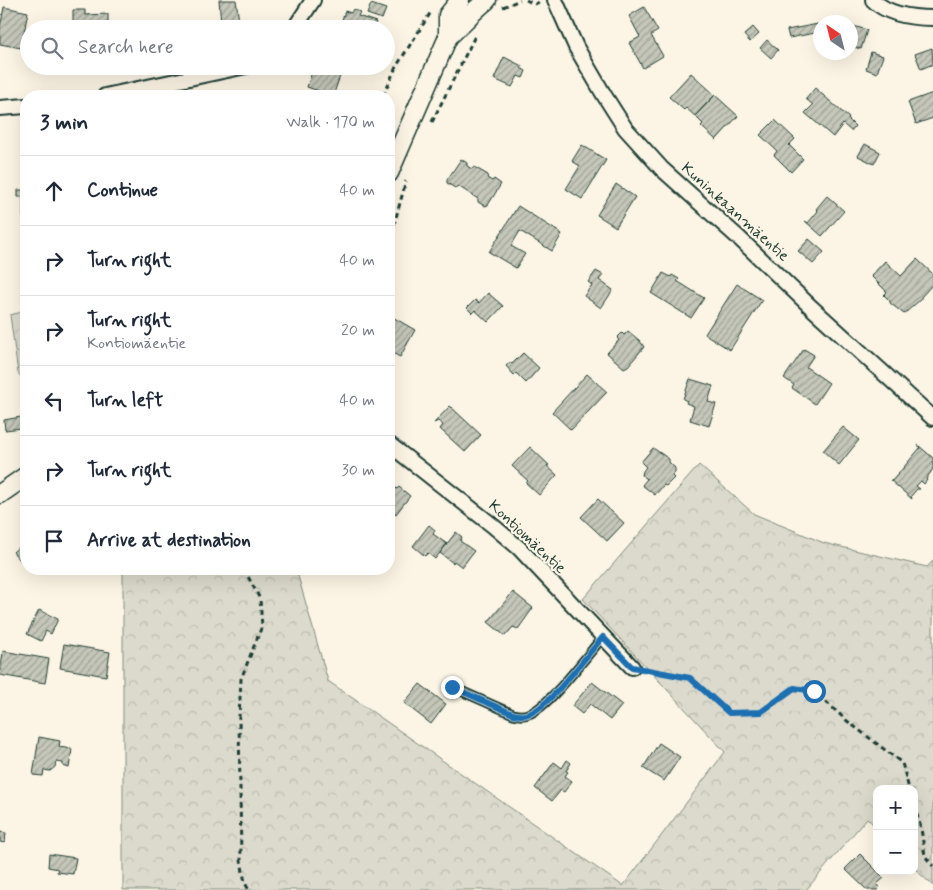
<!DOCTYPE html>
<meta charset="utf-8">
<style>
:root{--surface:#fff;--page:#f2f2f3;--text:#1f2937;--muted:#747a83;--line:#e0e1e3}
body{margin:0;font-family:Mynerve,sans-serif;background:var(--page);color:var(--text)}
.controls{position:absolute;right:15px;bottom:15px;display:grid;overflow:hidden;border-radius:10px;box-shadow:0 5px 20px #0002}
.controls button{width:45px;height:45px;display:grid;place-items:center;padding:0;border:0;border-bottom:1px solid var(--line);background:var(--surface);color:var(--text);font:25px sans-serif}
.compass{position:absolute;left:813px;top:15px;width:45px;height:45px;border-radius:50%;background:var(--surface);box-shadow:0 5px 20px #0002;rotate:325deg}
.stop{position:absolute;width:15px;height:15px;margin:-11px;border:4px solid #1f6fb2;border-radius:50%;background:#fff}
.stop.end{background:#1f6fb2;border-color:#fff;box-shadow:0 1px 5px #0008}
.list{margin:0;padding:0;list-style:none}
h2{display:flex;justify-content:space-between;align-items:center;height:65px;margin:0;padding:0 20px;font-size:21px}
h2 small{font-size:16px;font-weight:400;color:var(--muted)}
.list li{display:grid;grid-template-columns:32px 1fr auto;gap:15px;align-items:center;box-sizing:border-box;height:70px;padding:0 20px;border-top:1px solid var(--line)}
.list b{display:block;font-size:19px;white-space:nowrap}
.list p{margin:0;font-size:16px;white-space:nowrap;color:var(--muted)}
.list em{font-size:16px;font-style:normal;color:var(--muted)}
.icon{flex:none;width:28px;height:28px;fill:none;stroke:currentColor;stroke-width:2;stroke-linecap:round;stroke-linejoin:round}
.map{position:relative;flex:none;width:933px;height:890px;overflow:hidden}
.search{position:absolute;background:var(--surface);box-shadow:0 5px 20px #0002;left:20px;top:20px;width:375px;height:55px;display:flex;align-items:center;gap:12px;box-sizing:border-box;padding:0 18px;border-radius:28px;color:var(--muted);font-size:19px}
.panel{position:absolute;background:var(--surface);box-shadow:0 5px 20px #0002;left:20px;top:90px;width:375px;height:485px;border-radius:20px}
.map>svg:first-child{display:block}
.forest{fill:url(#forest-crowns);stroke:#7e8c80}
.building{fill:url(#building-hatch);stroke:#1f3d34}
.lines{fill:none;stroke-linecap:round;stroke-linejoin:round}
.service-casing{stroke:#1f3d34;stroke-width:11}
.minor-casing{stroke:#1f3d34;stroke-width:18}
.tertiary-casing{stroke:#1f3d34;stroke-width:21}
.path{stroke:#1f3d34;stroke-width:3;stroke-dasharray:5 4;stroke-linecap:butt}
.service{stroke:#fcf5e5;stroke-width:7}
.minor{stroke:#fcf5e5;stroke-width:14}
.tertiary{stroke:#fcf5e5;stroke-width:18}
.route{stroke:#1f6fb2;stroke-width:6}
.labels{text-anchor:middle;dominant-baseline:central;stroke-width:4.5;stroke-linejoin:round;paint-order:stroke}
.street-label{font-size:16px;fill:#1f3d34;stroke:#fcf5e5}
</style>
<div class="map">
<svg width="933" height="890" viewBox="0 0 933 890">
<defs>
<pattern id="forest-crowns" width="20" height="18" patternUnits="userSpaceOnUse" patternTransform="scale(1.25)"><rect width="20" height="18" fill="#dcdacc"/><path d="M2 6a3 3 0 1 1 6 0M12 15a3 3 0 1 1 6 0" fill="none" stroke="#bcbcb0"/></pattern>
<pattern id="building-hatch" width="6" height="6" patternUnits="userSpaceOnUse" patternTransform="scale(1.25)"><rect width="6" height="6" fill="#c5c7b9"/><path d="M-1 1l2-2M0 6l6-6M5 7l2-2" fill="none" stroke="#9fa397"/></pattern>
</defs>
<rect width="100%" height="100%" fill="#fcf5e5"/>
<filter id="ink" filterUnits="userSpaceOnUse"><feTurbulence type="fractalNoise" baseFrequency=".02" numOctaves="2"/><feDisplacementMap in="SourceGraphic" scale="10" xChannelSelector="R" yChannelSelector="G"/><feConvolveMatrix kernelMatrix="1 2 1 2 8 2 1 2 1" color-interpolation-filters="sRGB"/></filter>
<g filter="url(#ink)">
<path class="forest" d="M26,311V383L18,373L10,315Z
M699,465L754,514L824,543L927,567L933,561V886L914,868V789H877V828L867,818L806,890H123V569H296L328,681L623,886L725,752L583,599Z"/>
<path class="building" d="M219,0H236L239,21L221,23Z
M371,4L386,9L382,19L367,14Z
M4,7L28,12L21,48L0,44V28Z
M644,7L658,31L651,35L663,56L643,68L629,43L640,37L629,16Z
M353,9L360,12L358,16L376,22L373,29H339L345,11L351,13Z
M73,10H85V15L108,14V29H73Z
M818,24L820,32L789,38L787,30Z
M850,25L867,30L861,49L850,46Z
M753,27L759,34L750,42L744,35Z
M767,40L778,50L771,58L760,48Z
M932,48L933,64L921,69L915,54Z
M871,52L883,56L877,73L866,69Z
M504,57L522,66L521,68L526,71L523,78L518,76L512,87L494,79Z
M77,66H100L101,70L77,71Z
M314,66H329L328,68L341,73L333,96L307,87Z
M691,73L715,95L695,116L686,108L684,110L669,97Z
M815,88L849,118L848,119L855,126L851,131L843,124L833,137L805,113L813,105L806,99Z
M933,93V118L916,124L908,102Z
M715,95L738,116L716,140L701,126L703,124L695,116Z
M775,120L795,139L789,145L803,159L791,172L774,155L777,151L760,135Z
M865,144L880,152L874,164L858,156Z
M582,145L606,160L582,199L566,189L580,166L572,161Z
M461,159L467,163V166L472,169L474,167L488,175L487,178L492,181L494,179L501,184L488,205L485,206L478,202V199L458,186L455,188L447,183V180Z
M616,184L635,197L616,227L597,215Z
M18,190H26V217H23V197H18Z
M827,196L844,211L822,236L805,221L808,223L818,211L816,209Z
M518,206L562,234L552,251L520,231L511,246L525,254L516,268L489,252Z
M809,239L824,252L813,264L798,251Z
M917,259L933,274V284L921,297V299L904,314L890,303V301L884,295L887,292L871,276L885,261L901,276Z
M596,271L603,275L599,280L613,290L601,308L584,296L592,285L588,282Z
M663,273L671,277L672,275L679,279L677,281L704,298L691,318L651,293Z
M737,284L762,300L730,350L705,334Z
M488,293L503,306L488,322L475,310L472,313L467,308L475,300L479,303Z
M389,315L415,330L400,357L389,351Z
M628,331L640,341L644,347L628,366L624,368L607,353L619,340L617,338L622,333L624,335Z
M804,349L814,355L806,367L829,383L815,404L792,388L794,385L784,378Z
M523,353L539,368L526,383L516,373L514,375L506,366L510,362L512,364Z
M587,374L607,392L571,430L552,412Z
M690,379L713,386L708,402L716,404L709,426L690,420L694,406L686,403L687,401L683,399Z
M450,406L481,435L465,452L440,429L443,425L438,421L434,423Z
M21,417L22,428L5,430L4,420Z
M843,427L859,440L839,465L823,451Z
M918,445L933,458V469L926,479L927,480L924,484L921,481L916,486L920,489H917L911,496L912,499L890,480L892,481L920,448Z
M530,447L549,465L547,466L557,475L539,495L526,483L528,481L512,466Z
M653,448L669,459V462L675,468V472L672,476L674,478L666,486L664,485L655,495L642,485L647,479L642,475L643,471L646,467L641,462Z
M389,482L397,489L399,487L410,496L396,514L389,509Z
M598,499L624,523L607,541L581,517Z
M429,525L435,530L433,534L447,544L435,559L428,553L425,556L413,546Z
M456,532L462,537L460,541L474,551L462,567L454,561L453,563L440,553Z
M26,541V567L13,552Z
M513,592L533,608L518,629L513,627L505,636L488,622Z
M39,610L58,619L51,634L46,631L41,641L27,634Z
M64,644L110,652L106,676L60,668Z
M3,651L49,659L45,683L0,675Z
M592,682L622,705L610,720L590,704L582,714L572,706Z
M420,684L446,704L431,724L404,703Z
M39,737L60,741L59,747L72,749L69,768L63,766V763L56,762L55,767L50,771L44,770L43,776L33,775Z
M659,743L680,757L664,781L643,768Z
M567,760L571,763L566,771L568,772L565,776L572,781L564,792L561,790L552,801L535,788L554,762L562,768Z
M0,832L6,833L5,843L0,842Z
M49,854L76,858L73,874L57,872L58,869L48,867Z
M860,854L884,878L877,884L880,887L877,890H867L845,869Z"/>
<g class="lines">
<g class="service-casing">
<path id="service" d="M452,687L513,714C520,716 525,716 531,713C550,705 588,654 603,637"/>
</g>
<g class="minor-casing">
<path id="minor" d="M555,0L576,47L604,95L625,128L662,169L740,239L812,308L933,418
M873,0C888,15 913,18 933,18
M294,29L313,0
M105,96L246,66
M0,108L26,106
M389,444L492,525L519,548L632,667"/>
</g>
<g class="tertiary-casing">
<path id="tertiary" d="M448,37C461,25 473,11 487,0
M389,173L448,37V15L460,0
M0,494L26,476"/>
</g>
<path class="path" d="M526,0L535,4L541,1
M503,7L520,0
M383,96L396,67L431,12
M432,122L475,36
M389,243L406,181
M244,569L260,599L262,626L241,679L239,717L241,860L245,883L249,890
M645,669L690,678L729,713L761,712L794,688L814,691L846,720L902,763L909,789
M914,805L921,828L925,856L933,866"/>
<use href="#service" class="service"/>
<use href="#minor" class="minor"/>
<use href="#tertiary" class="tertiary"/>
</g>
</g>
<g class="lines" filter="url(#ink)">
<path class="route" d="M452,687L513,714C520,716 525,716 531,713C550,705 588,654 603,637L632,667L690,678L729,713L761,712L794,688L814,691"/>
</g>
<g class="labels">
<g class="street-label">
<text transform="translate(735 212) rotate(42)">Kuninkaanmäentie</text>
<text transform="translate(527 537) rotate(43)">Kontiomäentie</text>
</g>
</g>
</svg>
<div class="controls">
<button>+</button>
<button>−</button>
</div>
<svg class="compass" viewBox="-18 -18 36 36"><path d="M0-13l5 13h-10z" fill="#e53935"/><path d="M0 13l5-13h-10z" fill="#747a83"/></svg>
<div class="stop" style="left:814px;top:691px"></div>
<div class="stop end" style="left:452px;top:687px"></div>
<div class="search"><svg class="icon" aria-label="search" viewBox="0 0 24 24"><circle cx="10" cy="10" r="6"/><path d="M15 15l6 6"/></svg>Search here</div>
<section class="panel">
<h2>3 min<small>Walk · 170 m</small></h2>
<ul class="list">
<li><svg class="icon" aria-label="ahead" viewBox="0 0 24 24"><path d="M12 20V5M6 11l6-6 6 6"/></svg><div><b>Continue</b></div><em>40 m</em></li>
<li><svg class="icon" aria-label="right" viewBox="0 0 24 24"><path d="M7 20v-9h11M14 6l5 5-5 5"/></svg><div><b>Turn right</b></div><em>40 m</em></li>
<li><svg class="icon" aria-label="right" viewBox="0 0 24 24"><path d="M7 20v-9h11M14 6l5 5-5 5"/></svg><div><b>Turn right</b><p>Kontiomäentie</p></div><em>20 m</em></li>
<li><svg class="icon" aria-label="left" viewBox="0 0 24 24"><path d="M17 20v-9H6M10 6l-5 5 5 5"/></svg><div><b>Turn left</b></div><em>40 m</em></li>
<li><svg class="icon" aria-label="right" viewBox="0 0 24 24"><path d="M7 20v-9h11M14 6l5 5-5 5"/></svg><div><b>Turn right</b></div><em>30 m</em></li>
<li><svg class="icon" aria-label="arrive" viewBox="0 0 24 24"><path d="M6 21V4h12l-3 4 3 4H6"/></svg><div><b>Arrive at destination</b></div></li>
</ul>
</section>
</div>
